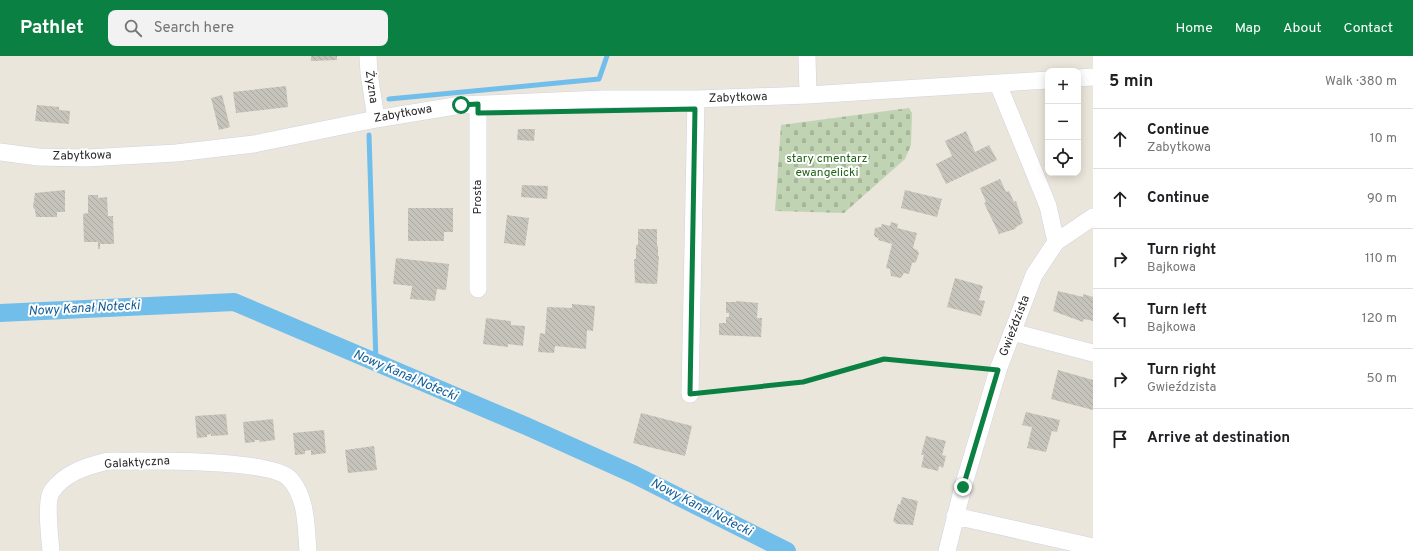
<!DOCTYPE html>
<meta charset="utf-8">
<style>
:root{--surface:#fff;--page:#f2f2f2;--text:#202124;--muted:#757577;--line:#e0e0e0;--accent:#0b8043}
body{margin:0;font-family:Overpass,sans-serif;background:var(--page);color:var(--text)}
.controls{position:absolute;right:12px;top:12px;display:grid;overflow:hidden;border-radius:8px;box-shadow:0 2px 10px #0003}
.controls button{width:36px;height:36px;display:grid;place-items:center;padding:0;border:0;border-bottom:1px solid var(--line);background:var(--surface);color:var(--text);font:20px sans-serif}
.stop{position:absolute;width:12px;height:12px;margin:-9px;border:3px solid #0b8043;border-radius:50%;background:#fff}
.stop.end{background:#0b8043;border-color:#fff;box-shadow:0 1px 4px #0008}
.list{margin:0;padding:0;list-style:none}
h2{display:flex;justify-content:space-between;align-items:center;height:52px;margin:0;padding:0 16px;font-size:17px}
h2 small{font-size:13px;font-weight:400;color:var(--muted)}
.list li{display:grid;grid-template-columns:26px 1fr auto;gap:12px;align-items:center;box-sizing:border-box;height:60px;padding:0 16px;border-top:1px solid var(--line)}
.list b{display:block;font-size:15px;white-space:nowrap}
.list p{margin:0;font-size:13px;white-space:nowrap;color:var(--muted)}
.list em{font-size:13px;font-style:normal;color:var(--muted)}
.icon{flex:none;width:22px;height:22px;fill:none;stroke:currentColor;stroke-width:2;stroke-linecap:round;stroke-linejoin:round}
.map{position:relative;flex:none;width:1093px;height:495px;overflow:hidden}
header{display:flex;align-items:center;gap:24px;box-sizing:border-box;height:56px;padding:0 20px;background:var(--accent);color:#fff}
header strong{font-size:19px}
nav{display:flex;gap:22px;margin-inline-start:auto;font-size:14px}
.search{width:280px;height:36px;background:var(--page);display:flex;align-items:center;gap:10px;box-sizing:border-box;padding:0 14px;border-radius:8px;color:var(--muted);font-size:15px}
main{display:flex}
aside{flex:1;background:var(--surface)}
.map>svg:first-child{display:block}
.cemetery{fill:url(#cemetery-stones)}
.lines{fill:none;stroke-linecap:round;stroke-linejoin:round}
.stream{stroke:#71beeb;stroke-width:5}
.canal{stroke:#71beeb;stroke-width:18}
.building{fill:url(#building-back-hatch)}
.minor-casing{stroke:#d1d2e2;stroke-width:18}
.path{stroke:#c7c7c7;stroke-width:2.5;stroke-dasharray:3 2;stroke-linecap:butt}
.minor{stroke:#fff;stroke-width:17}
.route{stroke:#0b8043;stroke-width:5}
.labels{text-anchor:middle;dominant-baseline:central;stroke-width:4;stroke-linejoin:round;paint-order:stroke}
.street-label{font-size:12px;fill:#292929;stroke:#fff}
.park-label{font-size:12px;fill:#24641c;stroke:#fff}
.water-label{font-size:13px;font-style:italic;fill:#115b95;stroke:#fff}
</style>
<header>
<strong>Pathlet</strong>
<div class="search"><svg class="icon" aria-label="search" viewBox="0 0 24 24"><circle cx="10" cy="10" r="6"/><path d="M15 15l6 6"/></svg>Search here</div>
<nav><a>Home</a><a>Map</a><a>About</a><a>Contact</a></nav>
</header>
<main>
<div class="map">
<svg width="1093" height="495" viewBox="0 0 1093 495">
<defs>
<pattern id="cemetery-stones" width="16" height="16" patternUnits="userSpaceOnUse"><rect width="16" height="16" fill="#c0d4b3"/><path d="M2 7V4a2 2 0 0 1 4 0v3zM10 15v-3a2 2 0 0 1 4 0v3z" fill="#a5b69a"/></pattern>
<pattern id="building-back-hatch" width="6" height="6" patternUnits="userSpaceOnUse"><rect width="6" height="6" fill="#c6c3bb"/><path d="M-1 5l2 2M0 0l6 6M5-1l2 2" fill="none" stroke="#aaa8a1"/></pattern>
</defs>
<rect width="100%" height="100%" fill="#ebe6db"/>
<path class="cemetery" d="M909,52L912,57L911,89L905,103L844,157L775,155L781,69Z"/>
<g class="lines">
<path class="stream" d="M389,43L599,23L607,0
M369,79L376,307"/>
<path class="canal" d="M0,257L234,246L526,370L633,418L787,495"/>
</g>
<path class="building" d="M311,0H337V4L311,5Z
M286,30L288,51L236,57L233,36Z
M222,39L230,71L219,74L211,42Z
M37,49L59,51V54L70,55L69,68L35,65Z
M518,73H535L534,85L517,84Z
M966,75L975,96L989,89L997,104L946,128L936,108L952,100L945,85Z
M1000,123L1006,136L1009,135L1014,146L1016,145L1023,167L1016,171L1015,173L999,178L984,147L986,146L980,132Z
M522,129L548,130L547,143L521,141Z
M65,134V156H57V161H36L35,154L33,151L35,137Z
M905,134L942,143L937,161L901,152Z
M88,139H98V142L107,141L108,160H113L114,188H100V193H98V186H84L83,158L88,157Z
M408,152H453V176H444V185H408Z
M507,159L529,162L525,190L504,187Z
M891,166L898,168L897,172L917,177L913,192L917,194L919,197L916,206L912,207L909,218L904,217L901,222L891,220L890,213L886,212L892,188L878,184L879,182L875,181L874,178L875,172L881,171L882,168L890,170Z
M638,173H657V190H658V200H659L657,228L635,227L634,203H636V189H638Z
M396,202L449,208L446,234L437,233L435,245L410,243L412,230L393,228Z
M955,222L983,230L979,244L985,245L981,260L947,251Z
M1058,235L1083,241V238L1093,241V265L1084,263L1083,266L1053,255Z
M736,245L758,247L757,262H762L761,281L719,279V267H726V261H729V257H726V246H736Z
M572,248L595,250L593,275L587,274L586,293L555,290L554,297L538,296L540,277L545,278L547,251L572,252Z
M486,262L511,265V269L525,270L523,290L508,288V291L483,288Z
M1058,314L1093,324V354L1051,343Z
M1026,356L1060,364L1057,376L1052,375L1046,396L1027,392L1032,371L1022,369Z
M641,357L692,370L685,400L633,387Z
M226,358L228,379L211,380V378L207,379V381L197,382L195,360Z
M273,363L275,384L260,386L259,384H255V386L245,387L243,366Z
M324,374L326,397L311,399V394L305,395V398L295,399L293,377Z
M926,380L946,385L942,399L946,400L943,412L939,410L938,415L921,411L924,399H921Z
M374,390L377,414L348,417L345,394Z
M902,441L918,445L913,469L897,468L893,465L898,448L900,449Z"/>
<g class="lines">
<g class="minor-casing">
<path id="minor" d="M368,0L369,17L376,63
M807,0L808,39
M1078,22L1093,21
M998,28L1048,150L1056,186
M0,96L38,101L87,102L176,97L254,88L376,63L461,49L602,43H696L808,39L1048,24
M478,233V48
M1012,276L1093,297
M690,338L696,43
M955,460L1093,491
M51,495C50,483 45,444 52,435C64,418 84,411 104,406C113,404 125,406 134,405C162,405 273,404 290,423C307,442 306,471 308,495
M947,495L963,431L998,314L1034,219L1056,186L1093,161"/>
</g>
<path class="path" d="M706,336L803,326L884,303L981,312"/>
<use href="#minor" class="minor"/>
</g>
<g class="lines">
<path class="route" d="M461,49L478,48V57L695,53L690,338L803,326L884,303L998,314L963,431"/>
</g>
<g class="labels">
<g class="street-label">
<text transform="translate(371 31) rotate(82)">Żyzna</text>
<text transform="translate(738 42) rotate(-2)">Zabytkowa</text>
<text transform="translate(403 58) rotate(-10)">Zabytkowa</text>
<text transform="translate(82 100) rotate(-1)">Zabytkowa</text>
<text transform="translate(478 141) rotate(-90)">Prosta</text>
<text transform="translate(1015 270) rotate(-69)">Gwieździsta</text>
<text transform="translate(137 407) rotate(-3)">Galaktyczna</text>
</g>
<g class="park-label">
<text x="827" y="103">stary cmentarz<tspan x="827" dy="14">ewangelicki</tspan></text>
</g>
<g class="water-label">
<text transform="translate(84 253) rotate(-3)">Nowy Kanał Notecki</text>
<text transform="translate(405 320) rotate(23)">Nowy Kanał Notecki</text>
<text transform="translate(701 452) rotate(27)">Nowy Kanał Notecki</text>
</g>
</g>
</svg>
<div class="controls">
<button>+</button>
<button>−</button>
<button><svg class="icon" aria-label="locate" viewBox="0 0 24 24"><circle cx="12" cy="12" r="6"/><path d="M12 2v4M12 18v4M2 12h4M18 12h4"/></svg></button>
</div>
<div class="stop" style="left:461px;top:49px"></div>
<div class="stop end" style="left:963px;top:431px"></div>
</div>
<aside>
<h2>5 min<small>Walk · 380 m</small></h2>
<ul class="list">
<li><svg class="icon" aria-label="ahead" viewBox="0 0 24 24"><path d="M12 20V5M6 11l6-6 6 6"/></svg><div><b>Continue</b><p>Zabytkowa</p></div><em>10 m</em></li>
<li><svg class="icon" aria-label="ahead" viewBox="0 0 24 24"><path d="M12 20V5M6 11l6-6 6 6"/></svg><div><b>Continue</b></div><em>90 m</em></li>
<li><svg class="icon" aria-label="right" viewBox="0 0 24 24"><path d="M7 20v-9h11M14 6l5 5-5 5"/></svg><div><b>Turn right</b><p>Bajkowa</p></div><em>110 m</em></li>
<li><svg class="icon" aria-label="left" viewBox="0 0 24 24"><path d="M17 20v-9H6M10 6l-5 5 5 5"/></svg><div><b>Turn left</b><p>Bajkowa</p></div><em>120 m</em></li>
<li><svg class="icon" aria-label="right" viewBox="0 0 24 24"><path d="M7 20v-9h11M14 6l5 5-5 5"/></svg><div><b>Turn right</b><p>Gwieździsta</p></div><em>50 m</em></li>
<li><svg class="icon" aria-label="arrive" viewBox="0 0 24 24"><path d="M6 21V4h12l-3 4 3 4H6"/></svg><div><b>Arrive at destination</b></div></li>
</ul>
</aside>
</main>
